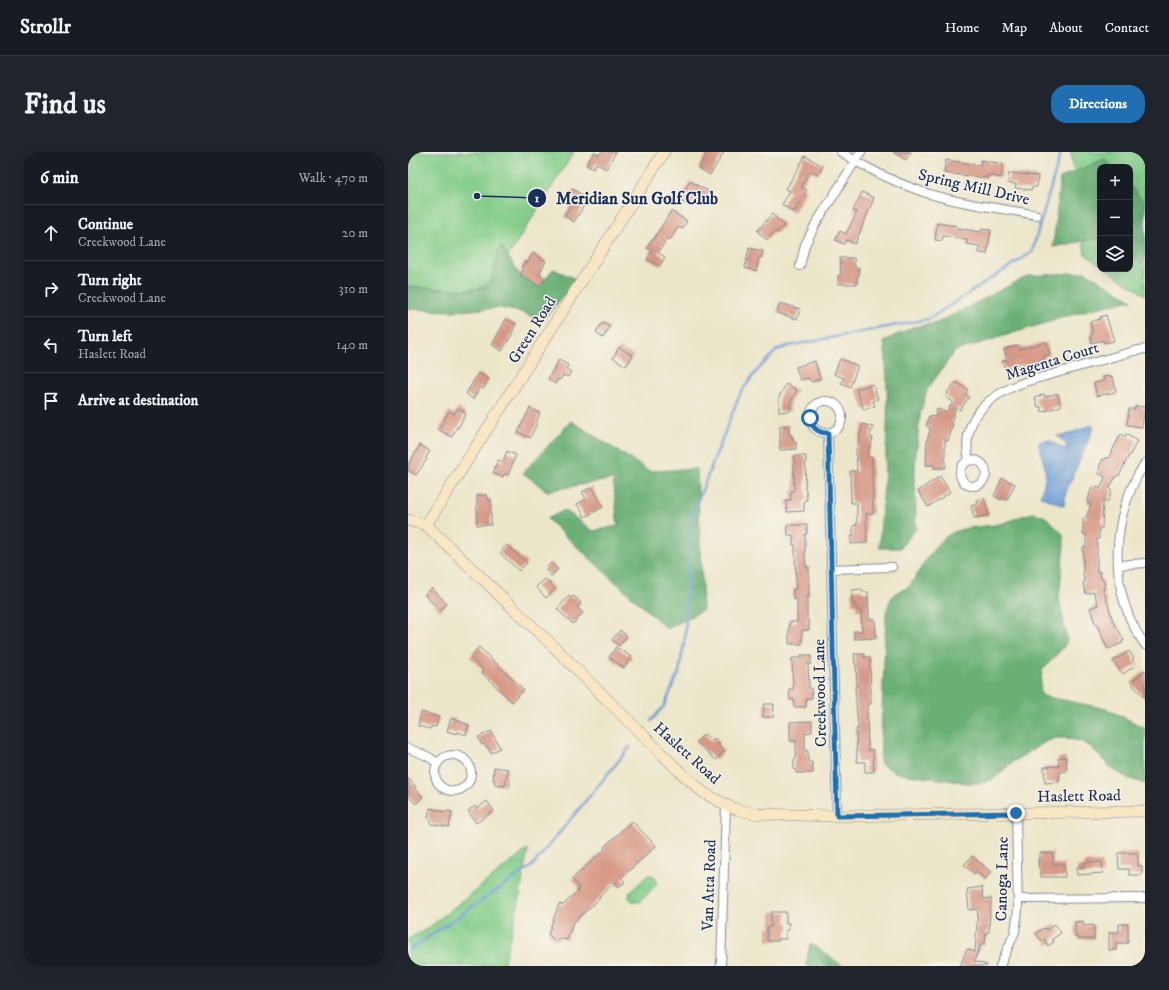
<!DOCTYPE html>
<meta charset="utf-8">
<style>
:root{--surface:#171b24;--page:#20242c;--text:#f1f3f6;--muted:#9ea1a6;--line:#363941;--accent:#1f6fb2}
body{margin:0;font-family:"IM FELL DW Pica",serif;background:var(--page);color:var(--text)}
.controls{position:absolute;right:12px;top:12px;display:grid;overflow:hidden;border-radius:8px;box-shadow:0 4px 16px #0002}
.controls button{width:36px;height:36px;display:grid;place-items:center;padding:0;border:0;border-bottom:1px solid var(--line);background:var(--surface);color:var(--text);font:20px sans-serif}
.stop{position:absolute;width:12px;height:12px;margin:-9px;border:3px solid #1f6fb2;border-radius:50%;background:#fff}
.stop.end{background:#1f6fb2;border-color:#fff;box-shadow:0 1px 4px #0008}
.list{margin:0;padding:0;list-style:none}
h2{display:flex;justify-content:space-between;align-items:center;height:52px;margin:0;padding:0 16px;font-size:17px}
h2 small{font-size:13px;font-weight:400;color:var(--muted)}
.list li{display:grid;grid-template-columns:26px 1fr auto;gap:12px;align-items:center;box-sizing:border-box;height:56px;padding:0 16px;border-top:1px solid var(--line)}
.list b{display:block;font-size:15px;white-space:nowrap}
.list p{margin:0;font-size:13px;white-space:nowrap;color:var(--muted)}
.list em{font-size:13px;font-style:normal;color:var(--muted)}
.icon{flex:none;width:22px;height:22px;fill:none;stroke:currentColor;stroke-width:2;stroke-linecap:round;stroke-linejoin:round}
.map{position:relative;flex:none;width:737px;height:814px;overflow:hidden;border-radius:16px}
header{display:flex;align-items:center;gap:24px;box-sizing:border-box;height:56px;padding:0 20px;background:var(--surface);border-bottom:1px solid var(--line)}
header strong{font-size:19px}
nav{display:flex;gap:22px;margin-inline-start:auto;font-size:14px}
.intro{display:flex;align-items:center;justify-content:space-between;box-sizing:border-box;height:96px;padding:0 24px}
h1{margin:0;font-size:28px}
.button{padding:10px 18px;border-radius:16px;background:var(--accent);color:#fff;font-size:14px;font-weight:700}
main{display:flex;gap:24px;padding:0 24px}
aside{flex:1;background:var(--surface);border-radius:16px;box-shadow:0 4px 16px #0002}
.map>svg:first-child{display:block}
.green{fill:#84cd8a;stroke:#507e74}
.forest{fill:#6bb076;stroke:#43706a}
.water{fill:#6c9cd5;stroke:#44669a}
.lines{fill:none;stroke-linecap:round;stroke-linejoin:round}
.stream{stroke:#6c9cd5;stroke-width:2.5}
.building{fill:#d79885}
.street-casing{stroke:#848a94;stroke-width:10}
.secondary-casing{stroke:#848a94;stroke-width:12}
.street{stroke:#fff;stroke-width:8}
.secondary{stroke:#f9e7c3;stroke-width:11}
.route{stroke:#1f6fb2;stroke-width:5}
.labels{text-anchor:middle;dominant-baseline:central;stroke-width:3;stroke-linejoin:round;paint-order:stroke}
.street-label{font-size:16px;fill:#1b2f5e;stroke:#f7f3e8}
.leader{fill:none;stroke:#1b2f5e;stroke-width:1.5}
.callout-dot{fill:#1b2f5e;stroke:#f7f3e8;stroke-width:1.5}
.mark-label{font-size:12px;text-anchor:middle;font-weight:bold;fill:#fff}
.callout-label{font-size:17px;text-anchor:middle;font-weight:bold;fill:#1b2f5e;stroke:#f7f3e8;stroke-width:3;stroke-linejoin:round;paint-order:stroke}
</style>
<header>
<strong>Strollr</strong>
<nav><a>Home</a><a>Map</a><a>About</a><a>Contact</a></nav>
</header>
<div class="intro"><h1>Find us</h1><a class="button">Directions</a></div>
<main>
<aside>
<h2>6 min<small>Walk · 470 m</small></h2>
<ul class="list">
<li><svg class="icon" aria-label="ahead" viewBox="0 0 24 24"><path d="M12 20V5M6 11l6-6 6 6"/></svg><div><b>Continue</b><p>Creekwood Lane</p></div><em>20 m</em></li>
<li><svg class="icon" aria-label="right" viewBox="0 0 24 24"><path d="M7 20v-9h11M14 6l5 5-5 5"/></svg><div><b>Turn right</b><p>Creekwood Lane</p></div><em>310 m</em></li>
<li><svg class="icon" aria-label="left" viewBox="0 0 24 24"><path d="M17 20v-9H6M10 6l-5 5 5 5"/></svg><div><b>Turn left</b><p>Haslett Road</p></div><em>140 m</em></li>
<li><svg class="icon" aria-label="arrive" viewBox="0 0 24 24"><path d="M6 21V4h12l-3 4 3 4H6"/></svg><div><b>Arrive at destination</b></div></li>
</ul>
</aside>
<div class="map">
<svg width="737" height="814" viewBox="0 0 737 814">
<rect width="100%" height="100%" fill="#f7f3e8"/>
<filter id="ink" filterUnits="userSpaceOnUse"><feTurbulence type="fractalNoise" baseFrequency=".025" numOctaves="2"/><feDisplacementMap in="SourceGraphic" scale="8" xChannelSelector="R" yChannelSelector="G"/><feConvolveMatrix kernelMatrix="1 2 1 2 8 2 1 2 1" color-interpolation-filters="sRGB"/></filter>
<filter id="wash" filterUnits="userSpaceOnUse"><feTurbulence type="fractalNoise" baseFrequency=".012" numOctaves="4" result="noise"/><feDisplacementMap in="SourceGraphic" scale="16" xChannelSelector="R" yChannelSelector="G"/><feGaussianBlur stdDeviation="0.9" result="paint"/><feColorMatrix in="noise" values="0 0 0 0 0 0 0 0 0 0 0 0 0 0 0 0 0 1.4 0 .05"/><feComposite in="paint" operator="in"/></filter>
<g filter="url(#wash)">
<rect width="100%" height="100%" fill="#ece6c9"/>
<path class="green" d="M0,0H166L76,142L0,145Z
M663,0H737V143L698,117H722V15H692V113L677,102Z
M120,697L110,754L95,814H0V787L19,777Z
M240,723C246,723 250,727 248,733L233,749L230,750H225L221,746L222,740Z"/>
<path class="forest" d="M697,7L704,15H692V86L645,95L652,26Z
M722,34L737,51V108L734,112L722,102Z
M93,94L112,123L132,134L145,117L170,128L137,165L130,167L113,160L92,156L48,159L0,157V134C14,135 72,143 80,132C88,121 86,105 93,94Z
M678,120L724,148L683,157L547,199L519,238L512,262L507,315L508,377L492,396H471C476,327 484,258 476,189L505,175L529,171L620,124Z
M163,269L241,319L289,317L295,458L259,477L139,367L157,358L185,379L210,374L205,327L139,339L115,321Z
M627,361L638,365L655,382L656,393L651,446L659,486L658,491L655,496L634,518L632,540L635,544L699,557L737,576V632L720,626L704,617L682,594L671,589L660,586H648L637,590L606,609L584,628L573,631H561L493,622L487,620L472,611L478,461C480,454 482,445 489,440C492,438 496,438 501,435C512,418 528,388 546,380C560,374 577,375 592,372C604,369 615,362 627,361Z
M402,791L435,814H398Z"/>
<path class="water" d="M684,273L686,275L658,340L656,354L632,344C642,320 636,316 631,293V290L640,288L656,297L658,296L659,293L649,284L657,283Z"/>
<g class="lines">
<path class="stream" d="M243,569L256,554L271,520L277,485L283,366L332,242L347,221L369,198L380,194L521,167L624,100L653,0
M0,799L124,714L222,595"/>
</g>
<g id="blocks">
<path class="building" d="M186,0L191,3L193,0H208L198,17L188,11L185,17L178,13Z
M300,0H316L302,23L290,16Z
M485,0H503L498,8Z
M397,4L415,14L410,23L402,19L393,35L399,38L386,60L374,53L382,39L378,37Z
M538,8L572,13L573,8L595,12L593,26L580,23L579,26L536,21Z
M601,21L630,24L629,35H624L623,38L607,36L608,32L600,31Z
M282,29L300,39L295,48L289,45L283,55L271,48Z
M165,37L180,47L166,70L156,64L166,48L160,44Z
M454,40L466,46L447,92L438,88L436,92L427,88L432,79L438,82L449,60L445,59Z
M263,59L279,69L274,77L270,75L262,88L259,86L250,101L257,105L252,114L239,107L244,98L239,96L244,87L245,88Z
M364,62L376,73L369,81L367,79L359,88L349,79Z
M529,71L549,74V76L573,80L574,77L583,78L579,102L571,101L572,94L558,92L559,88L535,84L534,89L527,88Z
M341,96L355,99L353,106H351L348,119L337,116Z
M125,101L138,109L131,122L137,126L132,135L112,123L115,117L113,116L117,109L119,111Z
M432,106H446L447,116H451V124H449V132H430V123H433Z
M372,151L392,157L389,167L369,161Z
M698,163L706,189L696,191L695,188L684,191L682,183L685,182L682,170L692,167V165Z
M98,167L108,172L104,180L105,181L94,199L84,193Z
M194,171L202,175L195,186L188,181Z
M638,190L642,203L636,204L637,208L597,217L594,209L599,208L596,197L611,193L612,197Z
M211,195L225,204L218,214L205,206Z
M432,207L450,214L442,235L433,231L436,226L426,222Z
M151,208L160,213L158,217L163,220L160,225L155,223L152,228L150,227L147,232L140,227Z
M407,209L412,227L403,230L402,227H400V226L392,228L388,215Z
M70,221L81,227L75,237L72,235L65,247L58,242Z
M703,224V225H705L708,240L689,244L686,231L696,229L695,225Z
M548,230L560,238L557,243L561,245L552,258L548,255L543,271L545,272L540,289L537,288V316H526V313H518L519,288L522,279L521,278L522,275L518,274L521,264L527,265L529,257L538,260L545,250L538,245L540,241L539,240Z
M378,232L389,238L382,251V259L371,260V245Z
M465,232L470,247L465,249L467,254L456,258L448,237Z
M649,241L653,254L634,260L632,254L630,255L627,246L636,242L637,245Z
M727,254L737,255L734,275L719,273L721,257H727Z
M50,256L58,261L50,276L49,275L44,285L31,278L41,259L46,262Z
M122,256L132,261L128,271H129L122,286L110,280Z
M455,272L465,275L462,283L463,284V286H465L459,305H464L465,362H458L459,391L443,392V384H445V374L449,373V351H443L442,319H449L448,299L451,290H450Z
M381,273V283L383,282V285H385V290H388V297L372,298V274Z
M713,282L717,285L718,282L729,289L722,303H721L711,324L709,323L701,336L703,337V341L700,349L699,350L695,349L694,376H691V387H689V420H692L693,427H695L697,435L695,436L705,469L716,488L714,489L715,491L700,497L688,471H687L682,456L690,453L686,440L678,442L675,431L677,430L675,422V395H678V382H675V366H678L683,352L679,351L684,335L693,336L697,325L690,321L692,316L691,315L695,307L697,308L698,305L700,307Z
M12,293L22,299L18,306L19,307L8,323L0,318V313Z
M99,299L108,303L100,323L96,322L95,325L85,321L90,308L95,310Z
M386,304H398L397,338H398L399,348H397V350H396V359L379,360L378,348H383V339H386Z
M532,324L542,340L520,355L510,339Z
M594,326L607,332L599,348L594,346L593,348L586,344Z
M184,335L195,355L177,365L169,352L178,347L174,340Z
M69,343H79L80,348L83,347V373H69Z
M576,346L581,363L566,366L563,354L570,352L569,348Z
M379,373H399V382H397V403L398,415H401V445H399V469H401V478H394V492H381V470H389V447H385V437H388L387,393H385V383H380Z
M99,393L119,411L111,419L92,401Z
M143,411L150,417L143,424L137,417Z
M137,427L147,437L138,446L128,435Z
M24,436L39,452L32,459L17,443Z
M454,437V440H460L461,467H467L468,486L446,487V479H454L453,458H448V452H444V438Z
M161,444L163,446L166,444L173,451L169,455L175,461L165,472L149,457Z
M212,478L219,484L211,494L204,488Z
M71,495L116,538L104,550L73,520L75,518L62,505Z
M208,495L224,505L216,516L201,505Z
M721,499L726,507L724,508L728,513L715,522L705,509Z
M446,502H456V505H462L463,552H460V557H459L460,598H465L466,620H457V610H449L448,577H450L447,534H449L448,513H447Z
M393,503H403V512H400L401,536H403L404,546L398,547V555H386V547L382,548L381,537H385L384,506H393Z
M737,518V546L723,531Z
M356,552H366L365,565H355Z
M13,560L31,565L28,575L24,574L22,577L10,574Z
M43,566L61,573L58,583L50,580L49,582L39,579Z
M404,569V580L397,581V599H400V610H404L405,621H388V618H386V607H388V589H382V570Z
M83,579L92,596L83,601L79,594L78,595L76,592L74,593L70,585Z
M296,582L304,589L307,586L312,591L310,593L316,599L308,608L288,590Z
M658,605L659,619L652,620L651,630L637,631L636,615L651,614L650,606Z
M86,615L100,617L97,634L86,633L87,628H85Z
M0,626L8,635L7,636L15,645L8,652L0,644Z
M79,649L86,659L68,671L60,659L67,654L69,657Z
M22,656L37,660L40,659L44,660L41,675L23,672V667L20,666Z
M224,669L248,694L213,726L217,730L211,735L207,730L191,745L192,746L165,771L159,788L152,786L147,789L140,782L151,752L155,753L170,739V734L164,727L197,697L196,695Z
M632,701H645V712H656L657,725H633V717H631L630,707H632Z
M710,701H730V714H734V723H721V717H711Z
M564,704L583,720L577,727L569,720L566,722L556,713Z
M676,710H694L695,721L669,723V715H676Z
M574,735L575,747L583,746V755L582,756L581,780H578L577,792H573L566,809L579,813V814H552L559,797L567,800L570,757L561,758L559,737Z
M363,760H378V771H381V778H378V787H370V789H359V775H363Z
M675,769L676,774L686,773V787H670V785H667V770Z
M647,772L653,781L644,787L646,790L640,794L636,787L634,789L628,781L636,776L638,778Z
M711,772H720V791H708V798H701V780H711Z"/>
</g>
</g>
<g filter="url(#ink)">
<use href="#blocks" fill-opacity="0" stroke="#848a94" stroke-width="1"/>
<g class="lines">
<g class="street-casing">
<path id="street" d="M433,0C459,17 486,30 515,40C552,52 591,56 629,63
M392,114L397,93L407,73L453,0
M402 265a16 16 0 1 1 32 0a16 16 0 1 1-32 0Z
M420,281L429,664
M552 321a13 13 0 1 1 26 0a13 13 0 1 1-26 0Z
M561,309C552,266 580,243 617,230L726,199L737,197
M737,311C702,365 699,439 737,493
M710,413L737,411
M423,417L484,415
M0,596L21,605L29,611
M27 621a18 18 0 1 1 36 0a18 18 0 1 1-36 0Z
M610,747L737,746
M313,814L318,653
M592,814L607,780L610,758L608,661"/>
</g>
<g class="secondary-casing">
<path id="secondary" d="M0,368L18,373L147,496L270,618L296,641L318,653L330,658L349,662L429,664L737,659
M18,373L256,0"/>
</g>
<use href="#street" class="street"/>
<use href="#secondary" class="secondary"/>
</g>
</g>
<g class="lines" filter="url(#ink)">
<path class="route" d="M402,266C404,276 410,281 420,281L429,664L608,661"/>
</g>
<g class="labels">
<g class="street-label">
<text transform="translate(566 35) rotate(13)">Spring Mill Drive</text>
<text transform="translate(124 178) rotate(-58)">Green Road</text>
<text transform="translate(644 209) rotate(-17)">Magenta Court</text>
<text transform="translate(412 541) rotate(-91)">Creekwood Lane</text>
<text transform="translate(279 601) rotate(42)">Haslett Road</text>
<text transform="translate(671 644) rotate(-1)">Haslett Road</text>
<text transform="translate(594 727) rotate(-89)">Canoga Lane</text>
<text transform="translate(301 733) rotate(-88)">Van Atta Road</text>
</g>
</g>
<path class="leader" d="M69 44L129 46"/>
<g class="callout-dot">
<circle cx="69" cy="44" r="4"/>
<circle cx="129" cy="46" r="10"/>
</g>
<g class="mark-label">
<text x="129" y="50">1</text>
</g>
<g class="callout-label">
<text x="229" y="52">Meridian Sun Golf Club</text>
</g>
</svg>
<div class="controls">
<button>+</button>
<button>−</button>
<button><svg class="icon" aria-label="layers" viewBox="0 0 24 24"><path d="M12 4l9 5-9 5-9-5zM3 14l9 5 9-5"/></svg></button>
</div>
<div class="stop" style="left:402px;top:266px"></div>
<div class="stop end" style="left:608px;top:661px"></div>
</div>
</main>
